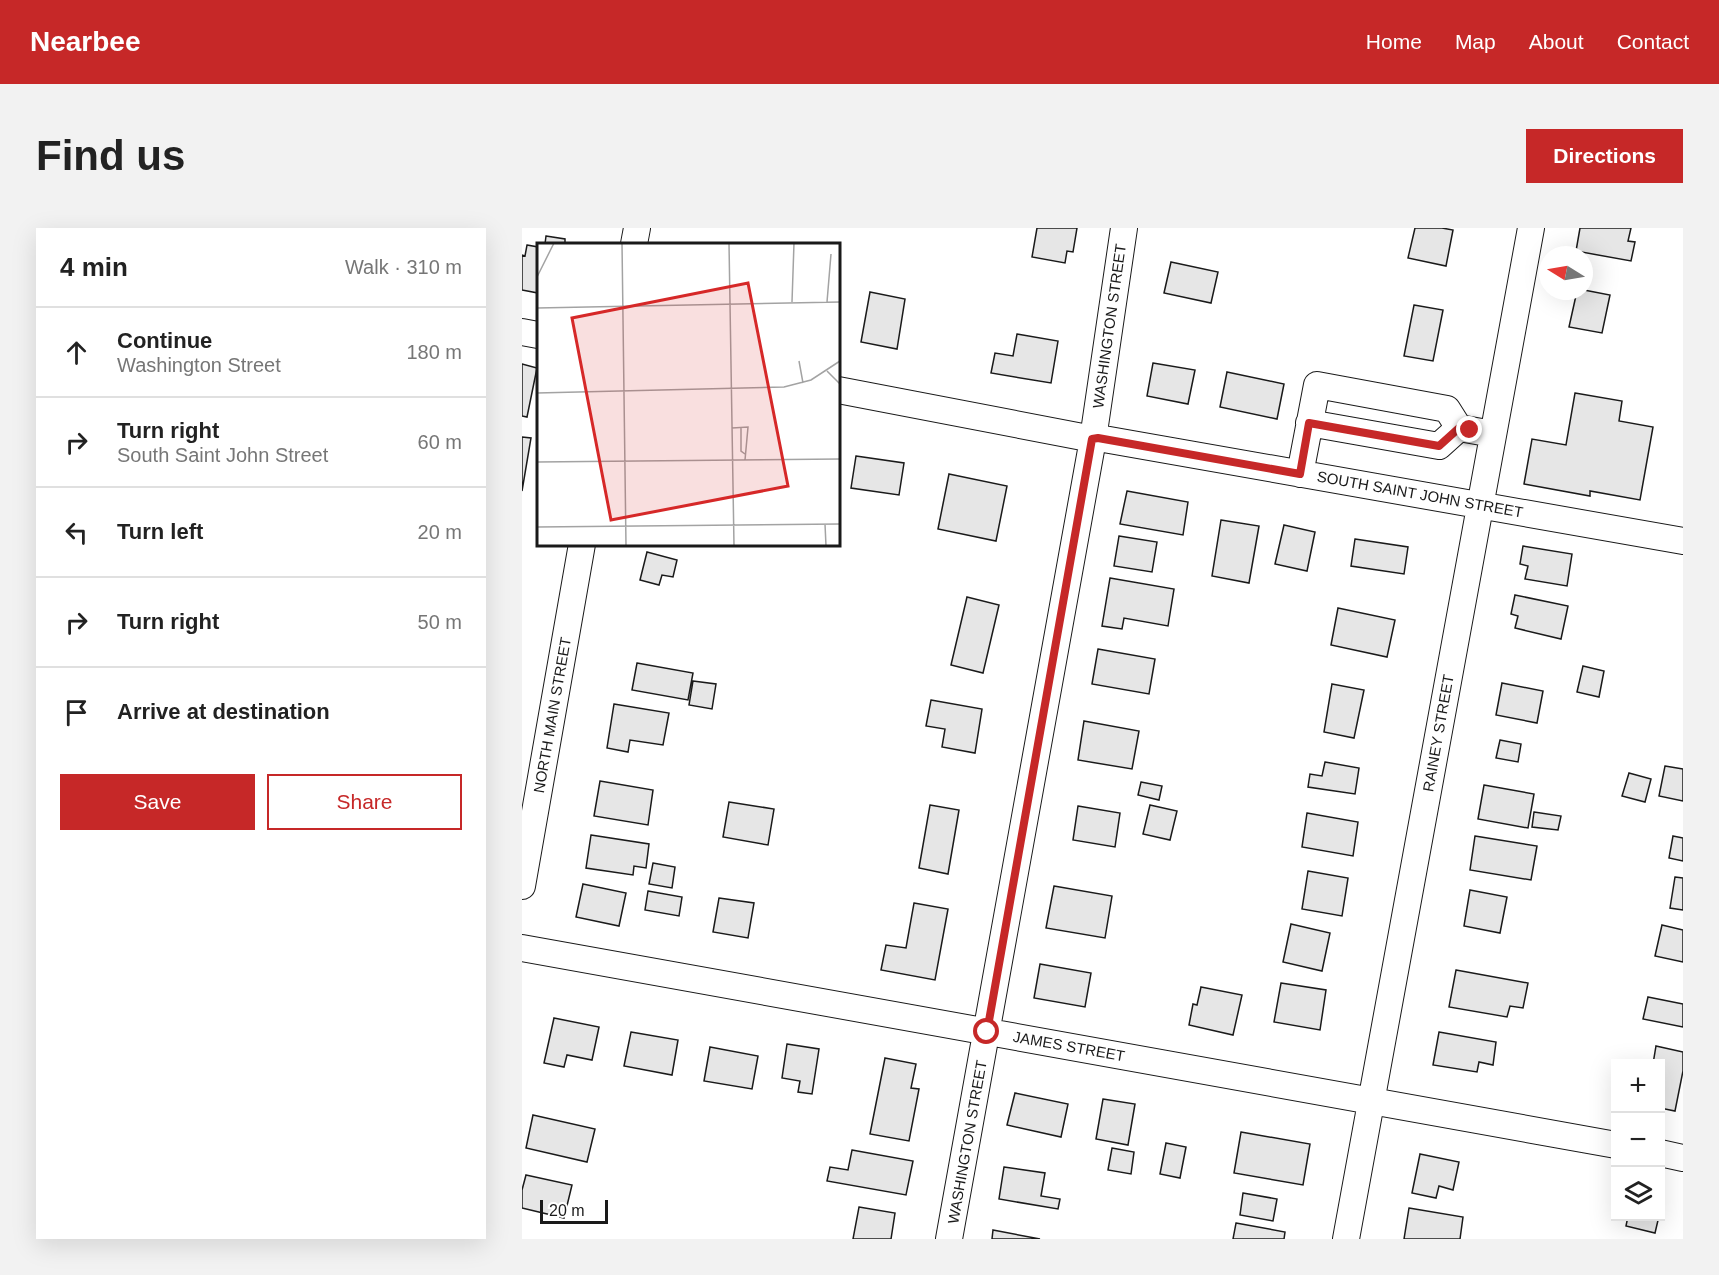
<!DOCTYPE html>
<meta charset="utf-8">
<style>
:root{--surface:#fff;--page:#f2f2f2;--text:#222;--muted:#767676;--line:#e0e0e0;--accent:#c62828}
body{margin:0;font-family:Arial,sans-serif;background:var(--page);color:var(--text)}
.controls{position:absolute;right:18px;bottom:18px;display:grid;overflow:hidden;border-radius:0px;box-shadow:0 6px 24px #0002}
.controls button{width:54px;height:54px;display:grid;place-items:center;padding:0;border:0;border-bottom:2px solid var(--line);background:var(--surface);color:var(--text);font:30px sans-serif}
.compass{position:absolute;left:1017px;top:18px;width:54px;height:54px;border-radius:50%;background:var(--surface);box-shadow:0 6px 24px #0002;rotate:281deg}
.scale{position:absolute;left:18px;bottom:15px;width:68px;box-sizing:border-box;padding-left:6px;border:3px solid #1a1a1a;border-top:0;font-size:16px;line-height:21px;white-space:nowrap;color:#1a1a1a;-webkit-text-stroke:4px #fff;paint-order:stroke}
.stop{position:absolute;width:18px;height:18px;margin:-14px;border:4px solid #c62828;border-radius:50%;background:#fff}
.stop.end{background:#c62828;border-color:#fff;box-shadow:0 2px 6px #0008}
.list{margin:0;padding:0;list-style:none}
h2{display:flex;justify-content:space-between;align-items:center;height:78px;margin:0;padding:0 24px;font-size:26px}
h2 small{font-size:20px;font-weight:400;color:var(--muted)}
.list li{display:grid;grid-template-columns:39px 1fr auto;gap:18px;align-items:center;box-sizing:border-box;height:90px;padding:0 24px;border-top:2px solid var(--line)}
.list b{display:block;font-size:22px;white-space:nowrap}
.list p{margin:0;font-size:20px;white-space:nowrap;color:var(--muted)}
.list em{font-size:20px;font-style:normal;color:var(--muted)}
.actions{display:flex;gap:12px;padding:18px 24px}
.actions a{flex:1;padding:14px 0;border:2px solid var(--accent);border-radius:0px;text-align:center;font-size:21px;color:var(--accent)}
.actions .main{background:var(--accent);color:#fff}
.icon{flex:none;width:33px;height:33px;fill:none;stroke:currentColor;stroke-width:2;stroke-linecap:round;stroke-linejoin:round}
.map{position:relative;flex:none;width:1161px;height:1011px;overflow:hidden;border-radius:0px}
header{display:flex;align-items:center;gap:36px;box-sizing:border-box;height:84px;padding:0 30px;background:var(--accent);color:#fff}
header strong{font-size:28px}
nav{display:flex;gap:33px;margin-inline-start:auto;font-size:21px}
.intro{display:flex;align-items:center;justify-content:space-between;box-sizing:border-box;height:144px;padding:0 36px}
h1{margin:0;font-size:42px}
.button{padding:15px 27px;border-radius:0px;background:var(--accent);color:#fff;font-size:21px;font-weight:700}
main{display:flex;gap:36px;padding:0 36px}
aside{flex:1;background:var(--surface);border-radius:0px;box-shadow:0 6px 24px #0002}
.map>svg:first-child{display:block}
.building{fill:#e6e6e6;stroke:#1a1a1a;stroke-width:1.5}
.lines{fill:none;stroke-linecap:round;stroke-linejoin:round}
.minor-casing{stroke:#1a1a1a;stroke-width:28}
.minor{stroke:#fff;stroke-width:26}
.route{stroke:#c62828;stroke-width:8}
.labels{text-anchor:middle;dominant-baseline:central;stroke-width:4.5;stroke-linejoin:round;paint-order:stroke}
.street-label{font-size:15px;fill:#1a1a1a;stroke:#fff}
.inset-road{fill:none;stroke:#a3a3a3;stroke-width:1.5}
.view{fill:#d62828;fill-opacity:0.15;stroke:#d62828;stroke-width:3}
.inset-edge{fill:none;stroke:#1a1a1a;stroke-width:3}
</style>
<header>
<strong>Nearbee</strong>
<nav><a>Home</a><a>Map</a><a>About</a><a>Contact</a></nav>
</header>
<div class="intro"><h1>Find us</h1><a class="button">Directions</a></div>
<main>
<aside>
<h2>4 min<small>Walk · 310 m</small></h2>
<ul class="list">
<li><svg class="icon" aria-label="ahead" viewBox="0 0 24 24"><path d="M12 20V5M6 11l6-6 6 6"/></svg><div><b>Continue</b><p>Washington Street</p></div><em>180 m</em></li>
<li><svg class="icon" aria-label="right" viewBox="0 0 24 24"><path d="M7 20v-9h11M14 6l5 5-5 5"/></svg><div><b>Turn right</b><p>South Saint John Street</p></div><em>60 m</em></li>
<li><svg class="icon" aria-label="left" viewBox="0 0 24 24"><path d="M17 20v-9H6M10 6l-5 5 5 5"/></svg><div><b>Turn left</b></div><em>20 m</em></li>
<li><svg class="icon" aria-label="right" viewBox="0 0 24 24"><path d="M7 20v-9h11M14 6l5 5-5 5"/></svg><div><b>Turn right</b></div><em>50 m</em></li>
<li><svg class="icon" aria-label="arrive" viewBox="0 0 24 24"><path d="M6 21V4h12l-3 4 3 4H6"/></svg><div><b>Arrive at destination</b></div></li>
</ul>
<div class="actions"><a class="main">Save</a><a>Share</a></div>
</aside>
<div class="map">
<svg width="1161" height="1011" viewBox="0 0 1161 1011">
<rect width="100%" height="100%" fill="#fff"/>
<path class="building" d="M515,0H555L551,24L545,23L543,35L510,29Z
M893,0H920L931,2L924,38L886,30Z
M1058,0H1109L1106,13L1113,14L1109,33L1054,23Z
M24,8L43,11V16H23Z
M5,17L16,19V65L0,62V27L3,28Z
M649,34L696,44L689,75L642,65Z
M1062,62L1088,67L1080,105L1047,99L1055,63Z
M348,64L383,71L375,121L339,114Z
M892,77L921,82L911,133L882,128Z
M495,106L536,113L529,155L469,145L473,125L491,128Z
M631,135L673,142L666,176L625,168Z
M0,136L15,140L5,189L0,188Z
M705,144L762,156L755,191L698,179Z
M1053,165L1100,173L1097,193L1131,199L1118,272L1068,263V268L1002,256L1010,211L1044,217Z
M0,209L9,210L0,263Z
M334,228L382,235L377,267L329,260Z
M427,246L485,258L474,313L416,301Z
M605,263L666,274L661,307L598,296Z
M699,292L737,298L727,355L690,348Z
M762,297L793,304L785,343L753,336Z
M597,308L635,314L630,344L592,338Z
M833,311L886,319L882,346L829,338Z
M1001,318L1050,326L1045,358L1003,351L1006,338L998,336Z
M125,324L155,332L151,349L140,347L137,357L118,352Z
M588,350L652,361L646,398L602,390L600,401L580,398Z
M993,367L1046,378L1039,411L993,400L996,388L989,386Z
M445,369L477,377L461,445L429,437Z
M816,380L873,392L865,429L809,417Z
M576,421L633,431L627,466L570,456Z
M115,435L171,445L166,472L110,462Z
M1061,438L1082,443L1077,469L1055,464Z
M171,453L194,456L190,481L167,477Z
M980,455L1021,463L1015,495L974,487Z
M810,456L842,462L832,510L802,504Z
M409,472L460,481L453,525L420,519L423,501L404,498Z
M92,476L147,485L141,517L108,512L106,524L85,520Z
M562,493L617,503L610,541L556,532Z
M978,512L999,516L996,534L974,530Z
M803,534L837,540L833,566L786,559L788,546L800,548Z
M1143,538L1161,541V573L1137,568Z
M1107,545L1129,551L1123,574L1100,568Z
M78,553L131,562L126,597L72,588Z
M619,554L640,558L637,572L616,567Z
M962,557L1012,566L1006,600L956,591Z
M207,574L252,581L246,617L201,609Z
M408,577L437,582L426,646L397,640Z
M628,577L655,583L648,612L621,606Z
M556,578L598,585L593,619L551,612Z
M1012,584L1039,588L1036,602L1010,599Z
M785,585L836,594L831,628L780,619Z
M69,607L127,616L124,640L112,638L111,647L64,640Z
M953,608L1015,618L1009,652L948,642Z
M1151,608L1161,610V633L1147,630Z
M131,635L153,639L150,660L127,656Z
M786,643L826,650L820,688L780,681Z
M1153,649L1161,650V682L1148,680Z
M61,656L104,665L97,698L54,689Z
M532,658L590,668L583,710L524,700Z
M948,662L985,669L978,705L942,698Z
M126,663L160,669L157,688L123,682Z
M197,670L232,675L226,710L191,704Z
M392,675L426,681L413,752L359,742L364,717L384,720Z
M769,696L808,705L800,743L761,734Z
M1140,697L1161,702V734L1133,728Z
M518,736L569,745L563,779L512,770Z
M934,742L1006,755L1001,780L988,778L985,789L927,779Z
M759,755L804,762L798,802L752,794Z
M679,759L720,767L711,807L667,797L671,776L675,777Z
M1126,769L1161,776V799L1121,791Z
M32,790L77,799L70,832L45,827L42,839L22,835Z
M109,804L156,812L150,847L102,838Z
M917,804L974,814L971,837L957,834L955,844L911,837Z
M265,816L297,821L290,866L276,864L278,853L260,850Z
M1134,818L1161,824V843L1153,883L1138,880V836H1131Z
M188,819L236,828L230,861L182,853Z
M363,830L394,836L389,860L397,861L387,913L348,906Z
M493,865L546,876L539,909L485,897Z
M581,871L613,876L606,917L574,911Z
M11,887L73,901L65,934L4,920Z
M719,904L788,916L781,957L712,945Z
M644,915L664,919L658,950L638,946Z
M590,920L612,924L609,946L586,942Z
M330,922L391,933L384,967L305,953L308,939L326,942Z
M898,926L937,934L931,962L917,958L914,970L890,965Z
M482,939L523,945L519,968L538,971L536,981L477,971Z
M4,947L50,957L42,990L0,980V962Z
M721,965L755,971L751,993L718,987Z
M337,979L373,985L369,1011H331Z
M887,980L941,989L938,1011H882Z
M1106,988H1137L1133,1005L1104,998Z
M714,995L763,1004L762,1011H711Z
M471,1002L518,1011H470Z"/>
<g class="lines">
<g class="minor-casing">
<path id="minor" d="M112,16L115,0
M0,104L16,107
M316,162L571,211L576,210L1161,313
M787,195L917,218L937,200
M778,246L795,157L925,181L937,200L971,206
M0,658L60,316
M0,720L1094,917
M1138,925L1161,930
M427,1011L571,211L602,0
M824,1011L1009,0"/>
</g>
<use href="#minor" class="minor"/>
</g>
<g class="lines">
<path class="route" d="M465,804L570,211L576,210L778,246L787,195L917,218L937,200L948,202"/>
</g>
<g class="labels">
<g class="street-label">
<text transform="translate(587 98) rotate(-82)">WASHINGTON STREET</text>
<text transform="translate(898 266) rotate(10)">SOUTH SAINT JOHN STREET</text>
<text transform="translate(30 487) rotate(-80)">NORTH MAIN STREET</text>
<text transform="translate(916 505) rotate(-80)">RAINEY STREET</text>
<text transform="translate(547 818) rotate(10)">JAMES STREET</text>
<text transform="translate(445 914) rotate(-80)">WASHINGTON STREET</text>
</g>
</g>
<g transform="translate(15 15)">
<rect width="303" height="303" fill="#fff"/>
<path class="inset-road" d="M85,0L89,303M192,0L197,303M0,34L17,0M255,59L257,0M290,59L294,11M0,65L303,59M262,118L266,140M290,128L303,141M0,150L247,144L274,137L303,118M204,184V208L208,211M195,185L211,184L208,217M0,219L303,216M288,281L289,303M0,284L303,281"/>
<path class="view" d="M211,40L251,243L74,277L35,75Z"/>
<rect width="303" height="303" class="inset-edge"/>
</g>
</svg>
<div class="controls">
<button>+</button>
<button>−</button>
<button><svg class="icon" aria-label="layers" viewBox="0 0 24 24"><path d="M12 4l9 5-9 5-9-5zM3 14l9 5 9-5"/></svg></button>
</div>
<svg class="compass" viewBox="-18 -18 36 36"><path d="M0-13l5 13h-10z" fill="#e53935"/><path d="M0 13l5-13h-10z" fill="#767676"/></svg>
<div class="scale">20 m</div>
<div class="stop" style="left:465px;top:804px"></div>
<div class="stop end" style="left:948px;top:202px"></div>
</div>
</main>
